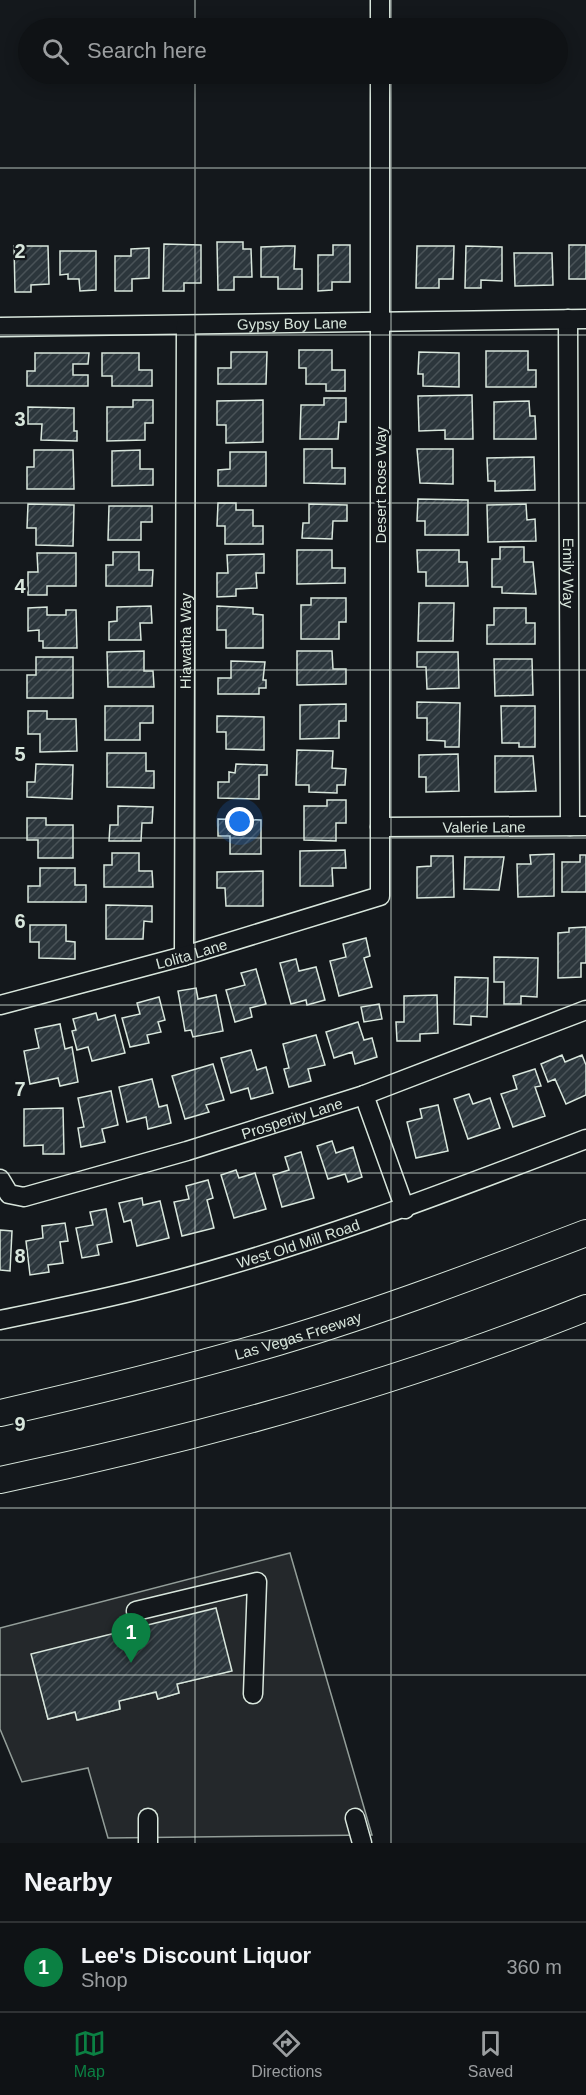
<!DOCTYPE html>
<style>
:root{--surface:#0f1215;--page:#1d2022;--text:#f1f3f6;--muted:#9b9ea0;--line:#2f3234;--accent:#0b8043}
body{margin:0;font-family:Arial,sans-serif;background:var(--page);color:var(--text)}
.you{position:absolute;left:240px;top:822px;width:21px;height:21px;margin:-15px;border:4px solid #fff;border-radius:50%;background:#1a73e8;box-shadow:0 0 0 9px #1a73e833}
.badge{display:grid;place-items:center;width:39px;height:39px;border-radius:50%;background:var(--accent);color:#fff;font-size:20px;font-weight:700}
.pin{position:absolute;translate:-50% -50px;filter:drop-shadow(0 2px 3px #0008)}
.pin::after{content:'';position:absolute;top:32px;width:21px;height:18px;background:inherit;clip-path:polygon(0 0,100% 0,50% 100%)}
.list{margin:0;padding:0;list-style:none}
h2{display:flex;justify-content:space-between;align-items:center;height:78px;margin:0;padding:0 24px;font-size:26px}
h2 small{font-size:20px;font-weight:400;color:var(--muted)}
.list li{display:grid;grid-template-columns:39px 1fr auto;gap:18px;align-items:center;box-sizing:border-box;height:90px;padding:0 24px;border-top:2px solid var(--line)}
.list b{display:block;font-size:22px;white-space:nowrap}
.list p{margin:0;font-size:20px;white-space:nowrap;color:var(--muted)}
.list em{font-size:20px;font-style:normal;color:var(--muted)}
.icon{flex:none;width:33px;height:33px;fill:none;stroke:currentColor;stroke-width:2;stroke-linecap:round;stroke-linejoin:round}
.map{position:relative;flex:none;width:586px;height:1843px;overflow:hidden}
.search{position:absolute;background:var(--surface);box-shadow:0 3px 15px #0003;left:18px;right:18px;top:18px;height:66px;display:flex;align-items:center;gap:15px;box-sizing:border-box;padding:0 21px;border-radius:33px;color:var(--muted);font-size:22px}
.sheet{height:168px;background:var(--surface)}
nav{display:flex;justify-content:space-around;align-items:center;box-sizing:border-box;height:84px;border-top:2px solid var(--line);background:var(--surface);font-size:16px;color:var(--muted)}
nav a{display:grid;justify-items:center;gap:3px}
nav .on{color:var(--accent)}
.map>svg:first-child{display:block}
.parking{fill:#24282b;stroke:#939e99;stroke-width:1.5;fill-rule:evenodd}
.building{fill:url(#building-hatch);stroke:#d8e6dc;stroke-width:1.5}
.lines{fill:none;stroke-linecap:round;stroke-linejoin:round}
.minor-casing{stroke:#d8e6dc;stroke-width:21}
.highway-casing{stroke:#d8e6dc;stroke-width:28}
.minor{stroke:#14181c;stroke-width:18}
.highway{stroke:#14181c;stroke-width:26}
.grid{fill:none;stroke:#d8e6dc;stroke-width:1.5;stroke-opacity:0.55}
.labels{text-anchor:middle;dominant-baseline:central;stroke-width:4.5;stroke-linejoin:round;paint-order:stroke}
.street-label{font-size:15px;fill:#d8e6dc;stroke:#14181c}
.grid-label{font-size:20px;text-anchor:middle;font-weight:bold;fill:#d8e6dc;stroke:#14181c;stroke-width:4.5;stroke-linejoin:round;paint-order:stroke}
</style>
<div class="map">
<svg width="586" height="1843" viewBox="0 0 586 1843">
<defs>
<pattern id="building-hatch" width="6" height="6" patternUnits="userSpaceOnUse" patternTransform="scale(1.5)"><rect width="6" height="6" fill="#2c363c"/><path d="M-1 1l2-2M0 6l6-6M5 7l2-2" fill="none" stroke="#4a5358"/></pattern>
</defs>
<rect width="100%" height="100%" fill="#14181c"/>
<path class="parking" d="M290,1553L372,1835L108,1838L88,1768L22,1782L0,1729V1628ZM32,1654L231,1671L177,1684L179,1693L158,1699L156,1692L119,1701L120,1709L78,1720L75,1712L48,1719Z"/>
<path class="building" d="M217,242H243V249H251L252,277H234V290H218Z
M164,244L201,245V283H184V291H163Z
M333,245H350V282H332V290L318,291V255H333Z
M569,245H586V279H569Z
M14,246H48L49,284L31,285V292H15Z
M286,246H295L294,269H302V289H278V277H261V247Z
M417,246H454L453,279H439V288H416Z
M466,246L502,247V281L481,280V288H465Z
M149,248V278L132,279V291H115V256H131V249Z
M60,251H96V290L80,291L79,279H68V274L60,275Z
M514,253H552L553,285L515,286Z
M299,350H332V370H345V391H326V384H306V368H299Z
M486,351H528V370H536V387H486Z
M231,352H267L266,384H218V368H231Z
M419,352L459,353V387L423,386V374H418Z
M35,353H89L88,364H73V375H88V386H27V371H35Z
M102,353H139V370H152V386H112V376H102Z
M472,395L473,439H445V430L419,431L418,396Z
M324,398H346V422H339L338,439H300L301,405H324Z
M133,400H153V423H145V440L107,441V407H133Z
M263,400V442L226,443V425H217V401Z
M529,401L530,416H535L536,439H494V402Z
M28,407L74,408V431H77V441L41,440L42,424H28Z
M304,449H332V468H345V484L304,483Z
M417,449H453V484L420,483Z
M34,450H73L74,489H27V467H34Z
M140,450V469H153V485L112,486V451Z
M230,452H266V486H218V470L230,469Z
M534,457L535,490L495,491V481H488L487,458Z
M418,499L468,500V535H425V521H417Z
M218,503H236V510H253V526H263V544H225V526H217Z
M28,504L74,505L73,546L36,545V528H27Z
M309,504L347,505V521H333L332,539L302,538L303,523H309Z
M526,504L527,520L535,519L536,541L488,542L487,505Z
M109,506H152V522H141V540H108Z
M500,547H524V562H533L536,594L502,593V587H492V559H500Z
M297,550H332V568H345V583L297,584Z
M417,550H459V562H467L468,586H426V572H418Z
M113,552H139V570H153L152,586H106V565H113Z
M37,553H76V586H47V595H28V572H38Z
M264,554V573H256L257,588L236,589V596L217,597V573H228L227,555Z
M311,598H346V622H339V639H301V605H311Z
M419,603H454L453,641H418Z
M151,606L152,623H140L141,640H109V622L117,621V607Z
M217,606L253,608V614L263,615V648H226V630H217Z
M47,607V615H66V610H76L77,648H43V641H39V630L28,631V608Z
M494,608H526V623H535V644H487V625H494Z
M144,651V671H153L154,687H108L107,652Z
M297,651H332L333,669H346V684L297,685Z
M417,652H458L459,688L427,689L426,667H417Z
M36,657H73V698H27V675H36Z
M494,659H532L533,695L495,696Z
M231,661L265,662L263,680H266V688H259V694H218V678H231Z
M417,702L460,703L459,747H445V741L427,740V718H417Z
M346,704V721H339V738L300,739V705Z
M105,706H153V723H140V740H105Z
M501,706H535V747H519V743H502Z
M28,711H47V719H76L77,751L40,752V734H28Z
M217,716L264,717V750L226,749V732H217Z
M297,750L333,751L332,768L346,769L345,785H337V793L309,792V785H296Z
M107,753H146V771H154V788L107,787Z
M458,754L459,791L426,792V777H419V755Z
M495,756H533L536,791L495,792Z
M36,764L73,765L72,799L27,797V782H35Z
M236,764L267,765V775H259V799L218,798V782H229V772L235,773Z
M327,800H346V823H336V841L304,840V806H327Z
M118,806L153,807L152,823H142L141,841H109L110,825H118Z
M27,818H46V825H73V858H38V840H27Z
M218,819L261,820V854H230V836H218Z
M345,850L346,868H332L333,886H300V851Z
M112,853H139V871H152L153,887H104V865H112Z
M554,854V896L518,897L517,864H531L530,855Z
M580,855H586V892H562V862H580Z
M431,856H453L454,897L417,898V867L431,866Z
M465,857H504L499,890L464,889Z
M40,868H75V885H86V902H28V886H40Z
M263,871V906H226L225,888H217V872Z
M106,905L152,906V922L144,921L143,939H106Z
M30,925H66V941L75,942V959L39,958V942H30Z
M586,927V963H581V977L558,978V933L569,932V928Z
M366,938L370,956L364,958L372,987L339,996L330,961L346,957L343,944Z
M494,957L538,958L537,997L521,996V1004H504V982H494Z
M296,959L299,971L316,967L325,1000L307,1005L306,1000L291,1004L280,963Z
M256,969L266,1004L250,1008L252,1017L235,1022L226,990L245,985L241,973Z
M455,977L488,978L487,1017L471,1016V1025L454,1024Z
M196,988L198,999L216,995L223,1031L193,1037L191,1030L185,1031L178,991Z
M437,995L438,1033L420,1034V1041H397L396,1022H404V996Z
M159,997L165,1020L158,1022L161,1032L147,1035L149,1043L130,1047L122,1018L140,1014L137,1003Z
M379,1004L382,1019L364,1022L361,1007Z
M96,1013L98,1020L115,1015L125,1053L92,1061L88,1047L77,1050L72,1031L76,1030L73,1019Z
M358,1022L364,1040L372,1038L377,1057L355,1064L352,1052L334,1058L326,1032Z
M60,1024L65,1049L72,1047L78,1082L60,1086L58,1078L30,1084L24,1051L39,1048L35,1029Z
M316,1035L325,1065L308,1069L311,1081L289,1087L284,1069L289,1068L283,1044Z
M251,1050L257,1070L266,1067L273,1093L251,1099L248,1088L231,1093L221,1058Z
M562,1055L565,1062L582,1055L586,1065V1095L566,1104L555,1079L548,1082L541,1064Z
M213,1064L224,1100L206,1105L209,1112L185,1119L172,1076Z
M535,1069L541,1086L535,1087L545,1116L513,1127L501,1094L517,1089L513,1076Z
M152,1079L159,1107L167,1105L171,1123L148,1129L146,1117L127,1122L119,1087Z
M111,1091L118,1125L102,1129L105,1142L81,1147L78,1128L84,1127L78,1098Z
M469,1094L473,1104L490,1098L500,1128L468,1139L454,1099Z
M438,1105L448,1151L416,1158L407,1122L422,1118L420,1109Z
M63,1108L64,1154H43V1145L24,1146V1109Z
M332,1141L336,1153L353,1147L362,1177L348,1182L345,1174L328,1179L317,1146Z
M301,1152L314,1198L282,1207L273,1175L289,1170L285,1157Z
M236,1170L239,1178L255,1173L266,1209L234,1218L221,1175Z
M208,1180L213,1198L207,1200L214,1228L182,1236L174,1202L189,1199L186,1186Z
M142,1198L143,1205L160,1201L169,1238L137,1246L131,1220L124,1222L119,1203Z
M106,1209L112,1242L97,1245L99,1255L82,1258L76,1228L93,1225L90,1212Z
M65,1223L68,1241L60,1242L63,1263L48,1265L49,1272L30,1275L26,1241L43,1238L42,1226Z
M0,1230L12,1231L10,1271L0,1270Z
M216,1608L232,1671L177,1684L179,1693L158,1699L156,1692L119,1701L120,1709L77,1720L75,1712L48,1719L31,1654Z"/>
<g class="lines">
<g class="minor-casing">
<g id="minor">
<path d="M380,0V28"/>
<path id="s1" d="M568,319L570,826"/>
<path id="s2" d="M0,327L586,319"/>
<path id="s3" d="M380,827L586,826"/>
<path id="s4" d="M184,956L186,325"/>
<path id="s5" d="M0,1005L184,956L380,896V74"/>
<path d="M364,1095L405,1209"/>
<path id="s6" d="M0,1179L9,1194L24,1197L187,1151L364,1095L586,1010"/>
<path id="s7" d="M0,1320C47,1310 95,1301 142,1289C294,1251 440,1195 586,1139"/>
<path d="M136,1611L257,1582L253,1694"/>
<path d="M148,1818V1843"/>
<path d="M355,1818L362,1843"/>
</g>
</g>
<g class="highway-casing">
<g id="highway">
<path id="s8" d="M0,1413C93,1392 186,1369 278,1342C382,1311 484,1272 586,1233"/>
<path d="M0,1480C199,1438 397,1384 586,1308"/>
</g>
</g>
<use href="#minor" class="minor"/>
<use href="#highway" class="highway"/>
</g>
<path class="grid" d="M195,0V28M391,0V28M195,74V1843M391,74V1843M0,168H586M0,335H586M0,503H586M0,670H586M0,838H586M0,1005H586M0,1173H586M0,1340H586M0,1508H586M0,1675H586"/>
<g class="labels">
<g class="street-label">
<text stroke="none"><textPath href="#s2" startOffset="292">Gypsy Boy Lane</textPath></text>
<text transform="translate(380 485) rotate(-90)">Desert Rose Way</text>
<text stroke="none"><textPath href="#s1" startOffset="254">Emily Way</textPath></text>
<text stroke="none"><textPath href="#s4" startOffset="315">Hiawatha Way</textPath></text>
<text stroke="none"><textPath href="#s3" startOffset="104">Valerie Lane</textPath></text>
<text stroke="none"><textPath href="#s5" startOffset="198">Lolita Lane</textPath></text>
<text stroke="none"><textPath href="#s6" startOffset="312">Prosperity Lane</textPath></text>
<text stroke="none"><textPath href="#s7" startOffset="308">West Old Mill Road</textPath></text>
<text stroke="none"><textPath href="#s8" startOffset="308">Las Vegas Freeway</textPath></text>
</g>
</g>
<g class="grid-label">
<text x="20" y="258">2</text>
<text x="20" y="426">3</text>
<text x="20" y="593">4</text>
<text x="20" y="761">5</text>
<text x="20" y="928">6</text>
<text x="20" y="1096">7</text>
<text x="20" y="1263">8</text>
<text x="20" y="1431">9</text>
</g>
</svg>
<div class="you"></div>
<div class="pin badge" style="left:131px;top:1663px">1</div>
<div class="search"><svg class="icon" aria-label="search" viewBox="0 0 24 24"><circle cx="10" cy="10" r="6"/><path d="M15 15l6 6"/></svg>Search here</div>
</div>
<section class="sheet">
<h2>Nearby<small></small></h2>
<ul class="list">
<li><span class="badge">1</span><div><b>Lee's Discount Liquor</b><p>Shop</p></div><em>360 m</em></li>
</ul>
</section>
<nav>
<a class="on"><svg class="icon" aria-label="map" viewBox="0 0 24 24"><path d="M3 6l6-2 6 2 6-2v14l-6 2-6-2-6 2zM9 4v14M15 6v14"/></svg>Map</a>
<a><svg class="icon" aria-label="directions" viewBox="0 0 24 24"><path d="M12 3l9 9-9 9-9-9zM9 14v-3h6M13 9l2 2-2 2"/></svg>Directions</a>
<a><svg class="icon" aria-label="saved" viewBox="0 0 24 24"><path d="M7 4h10v16l-5-4-5 4z"/></svg>Saved</a>
</nav>
